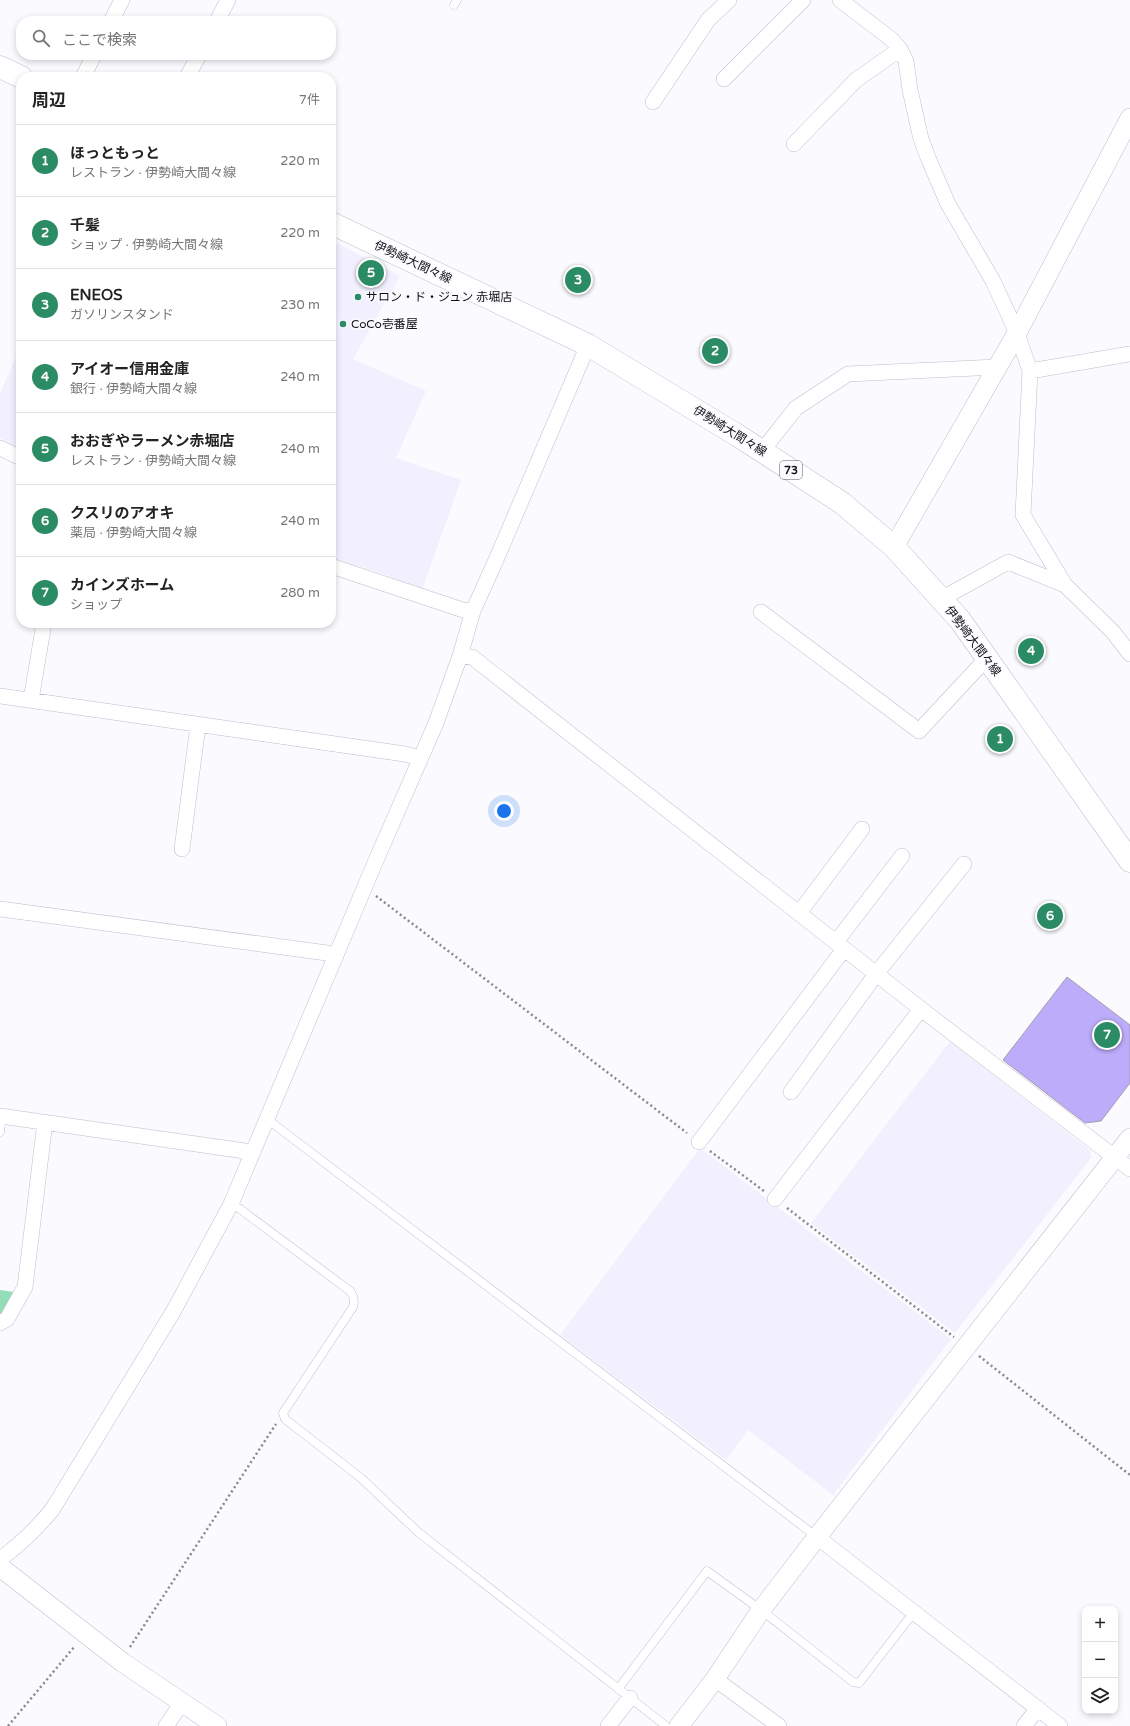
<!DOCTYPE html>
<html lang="ja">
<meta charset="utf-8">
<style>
:root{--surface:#fff;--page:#f2f2f2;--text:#222;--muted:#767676;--line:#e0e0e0;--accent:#2a8b65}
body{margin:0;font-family:"Varela Round","Noto Sans JP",sans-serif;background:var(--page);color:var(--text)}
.controls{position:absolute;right:12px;bottom:12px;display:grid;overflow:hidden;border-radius:8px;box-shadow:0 2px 6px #0003}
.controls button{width:36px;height:36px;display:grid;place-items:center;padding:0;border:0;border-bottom:1px solid var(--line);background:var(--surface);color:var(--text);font:20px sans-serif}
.you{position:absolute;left:504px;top:811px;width:14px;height:14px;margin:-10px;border:3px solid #fff;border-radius:50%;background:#1a73e8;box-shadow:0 0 0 6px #1a73e833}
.badge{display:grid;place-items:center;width:26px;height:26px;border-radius:50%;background:var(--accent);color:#fff;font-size:13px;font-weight:700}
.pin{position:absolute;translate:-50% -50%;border:2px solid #fff;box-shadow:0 1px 4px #0006}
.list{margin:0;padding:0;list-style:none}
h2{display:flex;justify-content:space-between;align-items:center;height:52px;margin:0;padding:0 16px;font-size:17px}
h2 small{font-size:13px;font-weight:400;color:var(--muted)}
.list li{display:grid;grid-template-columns:26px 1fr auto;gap:12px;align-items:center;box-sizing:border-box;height:72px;padding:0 16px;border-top:1px solid var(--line)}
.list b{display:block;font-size:15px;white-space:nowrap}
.list p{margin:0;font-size:13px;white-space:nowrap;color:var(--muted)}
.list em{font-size:13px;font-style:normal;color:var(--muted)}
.icon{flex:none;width:22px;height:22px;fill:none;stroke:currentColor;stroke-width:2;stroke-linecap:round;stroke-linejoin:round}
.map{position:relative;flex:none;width:1130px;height:1726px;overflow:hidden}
.search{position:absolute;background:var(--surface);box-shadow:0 2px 6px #0003;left:16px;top:16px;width:320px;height:44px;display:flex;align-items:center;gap:10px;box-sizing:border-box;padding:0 14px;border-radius:16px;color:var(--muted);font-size:15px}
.panel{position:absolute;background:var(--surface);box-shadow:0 2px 6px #0003;left:16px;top:72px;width:320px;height:556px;border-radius:16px}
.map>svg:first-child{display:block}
.built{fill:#f2f0ff}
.green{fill:#93ddb9}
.building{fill:#bcacf9;stroke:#a19eae}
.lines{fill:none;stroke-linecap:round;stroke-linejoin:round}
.service-casing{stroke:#c0bdce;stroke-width:9}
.minor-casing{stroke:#c0bdce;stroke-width:16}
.tertiary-casing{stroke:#c0bdce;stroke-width:20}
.primary-casing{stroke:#c0bdce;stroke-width:23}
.path{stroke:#89888d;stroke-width:2.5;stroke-dasharray:2 3;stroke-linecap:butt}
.service{stroke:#fff;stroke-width:8}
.minor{stroke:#fff;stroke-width:15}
.tertiary{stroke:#fff;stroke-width:19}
.primary{stroke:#fff;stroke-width:22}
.poi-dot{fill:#2a8b65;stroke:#fbfafe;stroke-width:1.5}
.labels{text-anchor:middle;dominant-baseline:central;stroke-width:3.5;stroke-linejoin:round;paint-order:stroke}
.shield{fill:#fbfafe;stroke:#56565b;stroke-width:1}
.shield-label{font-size:11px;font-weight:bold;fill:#100f15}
.street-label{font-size:12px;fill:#100f15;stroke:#fbfafe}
.poi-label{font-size:12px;fill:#100f15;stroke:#fbfafe;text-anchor:start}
</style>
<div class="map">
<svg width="1130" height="1726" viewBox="0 0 1130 1726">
<rect width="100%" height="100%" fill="#fbfafe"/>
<path class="built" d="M331,240L400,276L353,359L426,391L396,458L461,480L422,590L387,575L331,558Z
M21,346V449L0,438V393Z
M950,1041L1091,1151L1090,1159L955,1333L811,1223Z
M700,1148L951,1339L833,1495L748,1430L726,1460L560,1335Z"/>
<path class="green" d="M0,1290L14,1292L0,1319Z"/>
<path class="building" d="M1067,977L1130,1025V1083L1101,1121L1085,1123L1003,1060Z"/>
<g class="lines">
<g class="service-casing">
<path id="service" d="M454,5L457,0
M267,1119L817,1537
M0,1132L2,1117
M231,1204L240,1209L350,1291C354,1296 355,1300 353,1307L283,1413L285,1419L361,1478L418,1532L666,1726
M618,1689L707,1571L761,1610L853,1682L859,1683L914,1612"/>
</g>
<g class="minor-casing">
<path id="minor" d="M840,0L891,39L900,49L906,61L910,90L921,139L929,160L948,204L993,281L1017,333L1030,371L1023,515L1065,585L1113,632L1130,654
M111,21L122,0
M217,21L228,0
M83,77L94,55
M187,77L199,55
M724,79L803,0
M653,102L708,20L729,0
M794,144L856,80L900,49
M1030,371L1130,354
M0,448L21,458
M762,451L796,408L848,374L997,367
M331,566L463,610L473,611
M941,599L1008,562L1065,585
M761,612L919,731L987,658
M460,656L472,657L921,1009L1130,1169
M0,696L405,754L420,758
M31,700L44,623
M182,849L198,725
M0,909L327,953L336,956
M799,913L862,829
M836,942L902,856
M791,1092L876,974L964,864
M0,1116L238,1150L244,1151L250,1157
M699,1142L844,949
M775,1199L921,1009
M0,1323L7,1319L25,1287L45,1122
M817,1537L1060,1726
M0,1559C20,1545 36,1529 52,1510L173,1312L231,1204L374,865L436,723L460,656L473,611L496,560L588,345
M715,1679L779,1726
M166,1726L182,1703
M608,1726L630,1698
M1024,1726L1038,1708"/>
</g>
<g class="tertiary-casing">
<path id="tertiary" d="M894,547L1017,333L1130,118
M0,1567L122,1662L217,1726
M679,1726L715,1679L761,1610L817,1537L1130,1138"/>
</g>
<g class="primary-casing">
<path id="primary" d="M0,67L21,77
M331,223L588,345L737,435L842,503L894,547L960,620L1130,861"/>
</g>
<path class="path" d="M376,896L687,1133
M710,1151L764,1191
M787,1208L954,1337
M979,1356L1130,1475
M130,1647L276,1424
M8,1726L75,1646"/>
<use href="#service" class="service"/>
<use href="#minor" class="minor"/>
<use href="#tertiary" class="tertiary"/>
<use href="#primary" class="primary"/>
</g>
<g class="poi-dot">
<circle cx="358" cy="297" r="4"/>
<circle cx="343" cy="324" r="4"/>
</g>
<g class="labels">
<rect class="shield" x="780" y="461" width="22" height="18" rx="3"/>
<g class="shield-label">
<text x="791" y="470">73</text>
</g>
<g class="street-label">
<text transform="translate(413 262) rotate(25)">伊勢崎大間々線</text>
<text transform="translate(730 431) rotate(32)">伊勢崎大間々線</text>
<text transform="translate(973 641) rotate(53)">伊勢崎大間々線</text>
</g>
<g class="poi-label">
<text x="366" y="297">サロン・ド・ジュン 赤堀店</text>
<text x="351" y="324">CoCo壱番屋</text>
</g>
</g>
</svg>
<div class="controls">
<button>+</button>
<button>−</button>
<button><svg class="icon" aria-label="layers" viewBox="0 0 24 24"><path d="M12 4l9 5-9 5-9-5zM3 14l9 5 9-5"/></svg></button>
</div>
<div class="you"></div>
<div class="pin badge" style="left:1000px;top:739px">1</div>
<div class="pin badge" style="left:715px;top:351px">2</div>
<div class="pin badge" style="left:578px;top:280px">3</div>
<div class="pin badge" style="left:1031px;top:651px">4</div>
<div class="pin badge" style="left:371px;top:273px">5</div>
<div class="pin badge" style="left:1050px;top:916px">6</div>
<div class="pin badge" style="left:1107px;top:1035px">7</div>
<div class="search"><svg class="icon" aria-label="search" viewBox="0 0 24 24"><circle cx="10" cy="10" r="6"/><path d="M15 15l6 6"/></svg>ここで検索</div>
<section class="panel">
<h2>周辺<small>7件</small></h2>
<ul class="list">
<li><span class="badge">1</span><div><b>ほっともっと</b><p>レストラン · 伊勢崎大間々線</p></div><em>220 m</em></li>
<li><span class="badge">2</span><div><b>千髪</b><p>ショップ · 伊勢崎大間々線</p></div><em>220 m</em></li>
<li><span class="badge">3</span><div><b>ENEOS</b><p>ガソリンスタンド</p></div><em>230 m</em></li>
<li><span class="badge">4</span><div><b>アイオー信用金庫</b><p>銀行 · 伊勢崎大間々線</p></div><em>240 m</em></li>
<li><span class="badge">5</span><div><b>おおぎやラーメン赤堀店</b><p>レストラン · 伊勢崎大間々線</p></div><em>240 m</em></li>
<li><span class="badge">6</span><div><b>クスリのアオキ</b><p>薬局 · 伊勢崎大間々線</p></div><em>240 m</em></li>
<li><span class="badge">7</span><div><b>カインズホーム</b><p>ショップ</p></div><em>280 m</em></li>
</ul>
</section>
</div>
